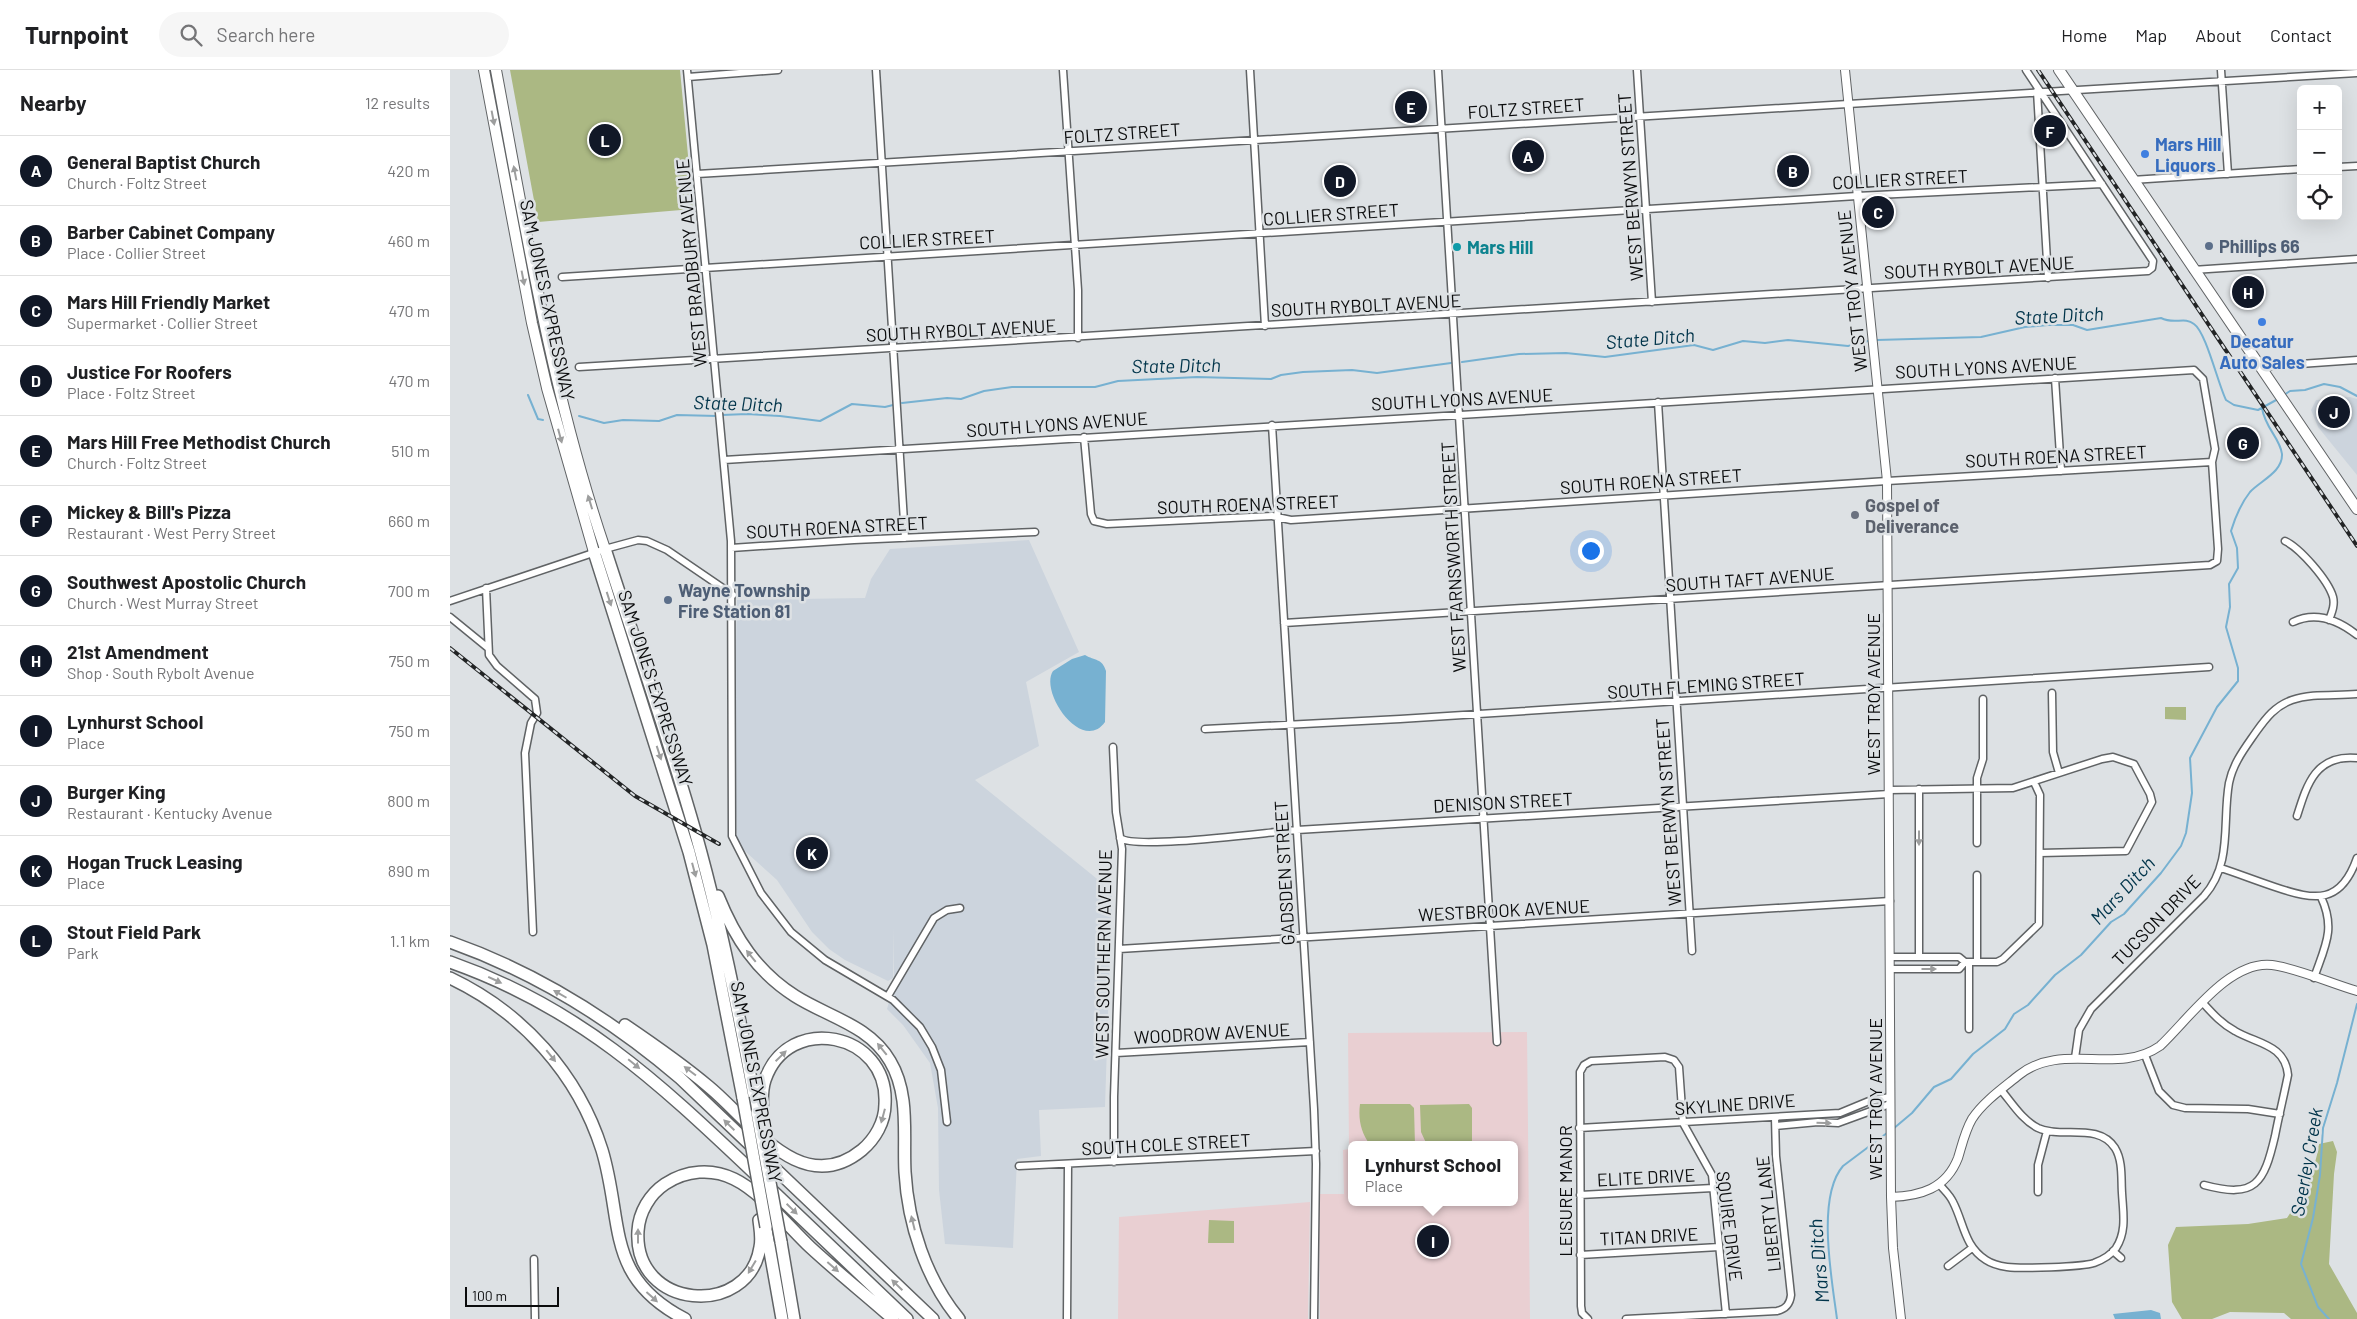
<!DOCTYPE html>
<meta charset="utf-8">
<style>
:root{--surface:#fff;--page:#f6f6f6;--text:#202124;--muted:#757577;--line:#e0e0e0;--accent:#111827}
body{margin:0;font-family:Barlow,sans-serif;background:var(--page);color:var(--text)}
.controls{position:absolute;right:15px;top:15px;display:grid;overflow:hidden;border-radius:8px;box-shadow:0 5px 20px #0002}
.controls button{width:45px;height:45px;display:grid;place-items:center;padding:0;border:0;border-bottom:1px solid var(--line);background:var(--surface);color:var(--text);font:25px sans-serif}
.scale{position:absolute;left:15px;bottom:12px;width:94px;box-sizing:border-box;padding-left:5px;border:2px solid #0b0c0d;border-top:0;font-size:14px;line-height:18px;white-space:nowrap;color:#0b0c0d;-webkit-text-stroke:4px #dde1e4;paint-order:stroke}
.you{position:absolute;left:1140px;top:480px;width:18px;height:18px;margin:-12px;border:4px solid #fff;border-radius:50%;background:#1a73e8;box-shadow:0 0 0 8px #1a73e833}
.badge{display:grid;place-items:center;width:32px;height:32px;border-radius:50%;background:var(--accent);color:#fff;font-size:16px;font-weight:700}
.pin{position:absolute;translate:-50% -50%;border:2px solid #fff;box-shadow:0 1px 5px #0006}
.popup{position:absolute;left:898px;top:1071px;width:170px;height:65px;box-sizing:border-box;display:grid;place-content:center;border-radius:8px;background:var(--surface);filter:drop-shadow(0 1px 4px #0005);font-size:16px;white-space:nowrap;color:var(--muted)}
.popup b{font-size:19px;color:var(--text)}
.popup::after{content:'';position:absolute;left:50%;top:100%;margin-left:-10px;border:10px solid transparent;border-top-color:var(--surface)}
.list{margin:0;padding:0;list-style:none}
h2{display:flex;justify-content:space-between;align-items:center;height:65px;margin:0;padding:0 20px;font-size:21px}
h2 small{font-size:16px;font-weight:400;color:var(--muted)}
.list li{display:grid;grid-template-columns:32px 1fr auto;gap:15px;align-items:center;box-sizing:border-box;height:70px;padding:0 20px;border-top:1px solid var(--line)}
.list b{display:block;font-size:19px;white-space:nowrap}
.list p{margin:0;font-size:16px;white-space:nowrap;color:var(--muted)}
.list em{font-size:16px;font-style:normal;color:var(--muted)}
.icon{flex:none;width:28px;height:28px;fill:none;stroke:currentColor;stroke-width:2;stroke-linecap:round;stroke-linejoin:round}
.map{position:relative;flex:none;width:1907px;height:1249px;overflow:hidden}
header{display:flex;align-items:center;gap:30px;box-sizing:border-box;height:70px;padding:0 25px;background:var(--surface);border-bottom:1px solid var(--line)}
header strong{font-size:24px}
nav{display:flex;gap:28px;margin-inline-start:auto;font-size:18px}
.search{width:350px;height:45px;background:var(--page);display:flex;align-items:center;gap:12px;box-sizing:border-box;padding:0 18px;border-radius:28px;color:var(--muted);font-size:19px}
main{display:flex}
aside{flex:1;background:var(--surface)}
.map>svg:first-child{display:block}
.built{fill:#ccd4dd}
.education{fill:#e9cfd2;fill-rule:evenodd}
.green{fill:#abb883}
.water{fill:#77b1d1}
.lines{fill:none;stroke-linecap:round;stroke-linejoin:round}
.stream{stroke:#77b1d1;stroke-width:2}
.minor-casing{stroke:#606365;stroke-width:9}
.tertiary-casing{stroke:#606365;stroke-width:10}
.primary-casing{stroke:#606365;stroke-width:12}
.motorway-casing{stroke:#606365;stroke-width:14}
.minor{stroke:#fff;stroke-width:6}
.tertiary{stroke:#fff;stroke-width:8}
.primary{stroke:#fff;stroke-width:10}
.motorway{stroke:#fff;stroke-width:11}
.rail-casing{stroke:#222425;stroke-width:4}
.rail{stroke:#dde1e4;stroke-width:2;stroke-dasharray:5.5;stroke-linecap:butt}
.motorway-bridge-casing{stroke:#606365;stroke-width:14;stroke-linecap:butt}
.motorway-bridge{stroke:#fff;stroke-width:11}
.oneway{fill:#9d9e9e}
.shop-dot{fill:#3f7fe0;stroke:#dde1e4;stroke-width:2}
.service-dot{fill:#5c6f8a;stroke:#dde1e4;stroke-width:2}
.culture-dot{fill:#0f9aa8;stroke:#dde1e4;stroke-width:2}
.worship-dot{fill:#6b7280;stroke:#dde1e4;stroke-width:2}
.labels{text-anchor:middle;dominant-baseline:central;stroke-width:5;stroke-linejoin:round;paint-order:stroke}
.street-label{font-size:18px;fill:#0b0c0d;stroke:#dde1e4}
.shop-label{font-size:18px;font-weight:bold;fill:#366cbe;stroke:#dde1e4;text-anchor:start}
.service-label{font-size:18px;font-weight:bold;fill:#4e5e75;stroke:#dde1e4;text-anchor:start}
.culture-label{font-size:18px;font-weight:bold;fill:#0d838f;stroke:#dde1e4;text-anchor:start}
.worship-label{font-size:18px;font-weight:bold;fill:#5b616d;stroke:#dde1e4;text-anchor:start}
.water-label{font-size:19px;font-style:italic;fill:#00344a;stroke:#dde1e4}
</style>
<header>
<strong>Turnpoint</strong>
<div class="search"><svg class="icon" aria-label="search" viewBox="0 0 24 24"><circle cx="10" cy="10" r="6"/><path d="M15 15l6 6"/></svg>Search here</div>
<nav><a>Home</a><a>Map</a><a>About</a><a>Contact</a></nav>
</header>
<main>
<aside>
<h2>Nearby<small>12 results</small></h2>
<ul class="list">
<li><span class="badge">A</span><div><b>General Baptist Church</b><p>Church · Foltz Street</p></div><em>420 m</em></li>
<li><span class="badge">B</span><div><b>Barber Cabinet Company</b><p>Place · Collier Street</p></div><em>460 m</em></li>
<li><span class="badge">C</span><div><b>Mars Hill Friendly Market</b><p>Supermarket · Collier Street</p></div><em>470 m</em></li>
<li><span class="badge">D</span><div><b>Justice For Roofers</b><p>Place · Foltz Street</p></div><em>470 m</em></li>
<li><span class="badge">E</span><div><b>Mars Hill Free Methodist Church</b><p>Church · Foltz Street</p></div><em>510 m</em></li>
<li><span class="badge">F</span><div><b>Mickey &amp; Bill's Pizza</b><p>Restaurant · West Perry Street</p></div><em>660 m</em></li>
<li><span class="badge">G</span><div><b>Southwest Apostolic Church</b><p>Church · West Murray Street</p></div><em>700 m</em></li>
<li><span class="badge">H</span><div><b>21st Amendment</b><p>Shop · South Rybolt Avenue</p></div><em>750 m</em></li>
<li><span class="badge">I</span><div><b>Lynhurst School</b><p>Place</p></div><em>750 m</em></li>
<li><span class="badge">J</span><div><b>Burger King</b><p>Restaurant · Kentucky Avenue</p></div><em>800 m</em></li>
<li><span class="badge">K</span><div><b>Hogan Truck Leasing</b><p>Place</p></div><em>890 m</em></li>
<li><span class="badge">L</span><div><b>Stout Field Park</b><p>Park</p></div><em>1.1 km</em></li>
</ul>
</aside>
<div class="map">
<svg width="1907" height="1249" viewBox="0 0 1907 1249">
<rect width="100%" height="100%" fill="#dde1e4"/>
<path class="built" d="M1900,327L1907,329V405L1868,357L1861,340L1866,330Z
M579,470L629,582L576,612L589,676L525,710L662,821L655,1037L589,1040L591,1086L567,1089L563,1178L495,1174L489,1120L488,1038L480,993L453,955L437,939L444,915L443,857V908L438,911L395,890L379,879L362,862L327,810L287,774L284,667L287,530L415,528L421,509L440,479Z"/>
<path class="education" d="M1077,962L1080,1249H870L869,1124H894L893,1080L899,1079L898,963ZM902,1075H1064V1132H902Z
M860,1132L858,1249H668L669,1147Z"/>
<path class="green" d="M60,0H230L243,139L88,152Z
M1715,637H1736V650L1715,649Z
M910,1034H960L964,1038L965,1075H920C911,1062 908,1050 910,1034Z
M1019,1034L1022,1038V1075H977L971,1062L970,1035Z
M1883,1071L1887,1082L1884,1104L1879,1194L1907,1243V1249H1841L1834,1243L1780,1242L1762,1249H1732L1722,1232L1718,1175L1726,1157L1798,1154L1837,1148C1853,1125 1865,1102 1869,1074Z
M759,1150L784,1151V1173H758Z"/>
<path class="water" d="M635,585C645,591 652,588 656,601L655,652C632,684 589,622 603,601L622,589Z
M1701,1240L1710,1243L1711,1249H1665L1663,1244Z"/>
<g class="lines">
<path class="stream" d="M1427,270L1531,267L1575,257L1598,255H1623L1637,260L1711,248C1725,255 1734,246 1744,254C1756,262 1768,314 1776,330L1784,335L1808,340L1828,329
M1012,292L1069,284L1116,283L1155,287L1244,275L1263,280L1293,271L1315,273L1338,270L1398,276L1418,271
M78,325L88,349L93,350
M1834,325L1840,321L1855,320L1874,314L1890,317L1907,326
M452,333L497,328L511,329L534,321L562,317H645L668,311L747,307L821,309L831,305L853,302L902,300L927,303L1001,293
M272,345L297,344L330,346L370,351L402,334L435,337L443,335
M129,346L154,353L173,350L209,351L227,345L267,346
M1443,1059L1462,1043L1484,1017L1501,1009L1523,984L1555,959L1564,944L1578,935L1605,905L1631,885L1661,852L1674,844L1711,803L1731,776L1736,763L1742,723L1740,688L1767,637L1788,611V598L1776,557L1780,537L1779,514L1788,498L1787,478L1781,461C1785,448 1792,432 1800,422C1810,411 1833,402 1832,384C1830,368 1815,358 1812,338
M1387,1249C1382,1210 1366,1127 1393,1096L1437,1063
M1879,1249L1868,1237L1851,1194L1863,1148L1870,1105L1873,1058L1887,1013L1907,934"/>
<g class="minor-casing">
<path id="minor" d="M237,0L281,471L282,766L311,823L341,862L375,890L443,930L470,957L482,977L491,1000L497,1052
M426,0L455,468
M613,0L628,220V268
M800,0L815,256
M988,0L1047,972
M1187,0L1202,232
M1771,0L1778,104
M238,7L328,0
M1587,21L1598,208
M1888,97L1907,96
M247,104L1907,3
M1682,110L1851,99
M1743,200L1907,189
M112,207L1407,126L1652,114
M129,297L1698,201L1702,198L1703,191L1576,0
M1809,297L1907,290
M1605,308L1611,401
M1208,332L1242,881
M822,355L864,1039L866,1094L864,1249
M634,367L641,444L644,451L657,454L822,446L841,450L1437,411L1762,392
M274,390L1744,300L1753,309L1765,379L1762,392L1768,479L1767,491L1760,495L834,553
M1835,471C1850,478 1878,510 1883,527C1885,535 1882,542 1879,550
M281,478L404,470L585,462
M36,518L39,585L47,596L85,629L87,643L81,653L75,683L83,862
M0,531L155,479L188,470L197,471L217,480L283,525
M0,547L38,578
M1843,552C1866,541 1888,550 1907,565
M1602,623L1603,682L1609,703
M755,659L950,649L1759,597
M663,677L666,742L672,779L664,1027V1092
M1469,719V887
M1439,720L1563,718L1652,689L1663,687L1684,694L1700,724L1702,732L1676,781L1590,783
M1847,746C1857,714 1866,684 1907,688
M670,768C686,780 818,762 847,760L1439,724
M1527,773V708L1533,689V629
M1771,798C1789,804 1807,811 1825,817C1866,831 1891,834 1907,788
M669,879L1440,831
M1440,887H1509L1515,892H1547L1553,889L1589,854L1590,725L1584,712
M1519,892V959
M1527,892V805
M1440,899H1509L1515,892
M1864,908C1875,876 1886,859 1871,827
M438,926L484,848L497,840L510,838
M1753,933C1763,944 1772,954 1785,961C1807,974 1835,974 1838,1005C1834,1025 1829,1045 1825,1066C1814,1113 1806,1129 1754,1115
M666,983L860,972
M1695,985L1709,1021L1723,1035L1735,1038L1798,1039L1830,1044
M1625,988L1629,960L1641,939L1754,826C1783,793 1772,752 1779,713C1783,693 1795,678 1806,662C1816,648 1825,636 1842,630C1862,623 1886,626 1907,624
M1326,1056L1368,1052L1388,1053L1440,1034
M1129,1058L1390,1043L1419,1031L1440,1027
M569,1096L866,1081
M1489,1114C1494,1120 1500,1125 1503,1132C1514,1153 1514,1176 1536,1190C1542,1194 1550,1196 1557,1197C1572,1199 1631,1197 1644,1193C1652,1190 1661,1185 1666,1178C1677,1161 1673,1142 1672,1123C1671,1109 1673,1091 1665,1078C1648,1052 1612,1069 1588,1058C1572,1050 1562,1033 1551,1020
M1588,1122V1095L1597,1061
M1130,1125L1263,1118
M1663,1181L1671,1188
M1130,1185L1269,1177
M84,1189L85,1249
M1498,1196L1522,1178
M617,1249L618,1095
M1138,1249L1132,1243L1131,1236L1130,1002L1134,995L1141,991L1215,987L1224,990L1229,997L1233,1053L1262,1105L1276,1244
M1176,1249L1327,1241C1336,1239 1340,1234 1341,1225L1326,1086L1325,1048"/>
</g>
<g class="tertiary-casing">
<path id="tertiary" d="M1395,0L1437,411L1441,1127L1443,1178L1451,1249
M1441,1127C1470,1126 1496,1119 1508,1088C1512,1075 1515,1061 1522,1049C1533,1032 1553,1018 1569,1005C1612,971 1667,1006 1710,976C1739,949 1779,890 1822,895C1846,898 1883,914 1907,921"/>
</g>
<g class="primary-casing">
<path id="primary" d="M34,0L82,253L97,318L144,482
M46,0C76,161 102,323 155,479
M1609,0L1907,439"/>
</g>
<g class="motorway-casing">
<path id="motorway" d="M155,479C185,572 218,666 245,761C271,853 290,947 307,1042
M144,482L239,782L263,875L293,1028
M268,826C285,868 307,902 345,926C378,947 419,955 440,991C460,1024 453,1065 455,1102C458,1154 476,1209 509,1249
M0,872C85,902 162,950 230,1008L483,1249
M0,892C128,937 207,1011 303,1102C354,1151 405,1200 457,1249
M0,908C72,942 128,1004 152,1080C174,1153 154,1207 235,1249
M175,955C203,974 232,994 258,1016C300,1050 351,1130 412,1080C425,1069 435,1052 435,1034C439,962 338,942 315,1010C311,1022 312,1035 313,1047
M309,1150C310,1159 312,1168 310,1177C299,1249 183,1240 188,1161C189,1142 200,1124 215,1114C236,1100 262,1098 284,1109C311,1122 338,1156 360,1177C387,1202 416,1225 443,1249
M316,1159L332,1249
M331,1172L344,1249"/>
</g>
<use href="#minor" class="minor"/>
<use href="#tertiary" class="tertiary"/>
<use href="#primary" class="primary"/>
<use href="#motorway" class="motorway"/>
<g class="rail-casing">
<path id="rail" d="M1588,0L1907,476
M0,578L185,726L269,774"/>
</g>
<use href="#rail" class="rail"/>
<g class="motorway-bridge-casing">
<path id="motorway-bridge" d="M293,1028L316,1157
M307,1042L331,1172"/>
</g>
<use href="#motorway-bridge" class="motorway-bridge"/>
</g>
<defs><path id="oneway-solid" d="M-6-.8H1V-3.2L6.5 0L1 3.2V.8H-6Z" transform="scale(1.25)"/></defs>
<g class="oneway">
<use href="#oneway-solid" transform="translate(43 48) rotate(79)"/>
<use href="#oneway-solid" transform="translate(65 103) rotate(-101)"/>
<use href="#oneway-solid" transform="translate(73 208) rotate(79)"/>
<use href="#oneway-solid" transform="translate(110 366) rotate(75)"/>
<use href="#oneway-solid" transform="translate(140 432) rotate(-107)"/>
<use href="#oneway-solid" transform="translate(159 529) rotate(72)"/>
<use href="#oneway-solid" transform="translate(209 683) rotate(72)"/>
<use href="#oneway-solid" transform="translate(1469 768) rotate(90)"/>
<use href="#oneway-solid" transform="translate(244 800) rotate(75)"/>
<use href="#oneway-solid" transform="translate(301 886) rotate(-129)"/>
<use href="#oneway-solid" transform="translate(1479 899)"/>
<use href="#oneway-solid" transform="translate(45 910) rotate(25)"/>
<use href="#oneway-solid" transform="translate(110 924) rotate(-150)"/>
<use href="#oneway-solid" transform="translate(432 979) rotate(-129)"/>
<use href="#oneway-solid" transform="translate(101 986) rotate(51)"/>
<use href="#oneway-solid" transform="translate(331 986) rotate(-44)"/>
<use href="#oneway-solid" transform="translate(184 994) rotate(39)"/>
<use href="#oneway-solid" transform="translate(240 1001) rotate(-143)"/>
<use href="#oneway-solid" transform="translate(433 1046) rotate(105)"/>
<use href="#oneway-solid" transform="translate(1374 1053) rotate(2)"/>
<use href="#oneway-solid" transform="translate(279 1055) rotate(-136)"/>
<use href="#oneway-solid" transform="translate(342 1139) rotate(44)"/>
<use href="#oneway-solid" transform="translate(463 1153) rotate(-104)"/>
<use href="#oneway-solid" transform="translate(188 1166) rotate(-90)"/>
<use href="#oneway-solid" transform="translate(302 1197) rotate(121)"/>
<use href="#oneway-solid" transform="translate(383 1197) rotate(41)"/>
<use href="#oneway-solid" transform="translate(447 1215) rotate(-136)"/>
<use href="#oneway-solid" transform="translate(202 1227) rotate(42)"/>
</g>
<g class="shop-dot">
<circle cx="1695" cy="84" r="5"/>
<circle cx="1812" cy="252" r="5"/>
</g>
<g class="service-dot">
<circle cx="1759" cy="176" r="5"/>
<circle cx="218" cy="530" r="5"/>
</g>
<circle class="culture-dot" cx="1007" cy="177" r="5"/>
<circle class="worship-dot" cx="1405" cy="445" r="5"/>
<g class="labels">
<g class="street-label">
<text transform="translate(1076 38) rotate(-4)">FOLTZ STREET</text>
<text transform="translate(672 63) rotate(-4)">FOLTZ STREET</text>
<text transform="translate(1450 109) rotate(-3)">COLLIER STREET</text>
<text transform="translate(1180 117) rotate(-94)">WEST BERWYN STREET</text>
<text transform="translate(881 144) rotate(-4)">COLLIER STREET</text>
<text transform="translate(477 169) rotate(-3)">COLLIER STREET</text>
<text transform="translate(241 193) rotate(-95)">WEST BRADBURY AVENUE</text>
<text transform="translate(1529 197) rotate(-3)">SOUTH RYBOLT AVENUE</text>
<text transform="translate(1402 221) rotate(-96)">WEST TROY AVENUE</text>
<text transform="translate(98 230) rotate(78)">SAM JONES EXPRESSWAY</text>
<text transform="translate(916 235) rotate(-3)">SOUTH RYBOLT AVENUE</text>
<text transform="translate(511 260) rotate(-3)">SOUTH RYBOLT AVENUE</text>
<text transform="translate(1536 297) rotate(-3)">SOUTH LYONS AVENUE</text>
<text transform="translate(1012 329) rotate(-3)">SOUTH LYONS AVENUE</text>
<text transform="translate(607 354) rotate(-4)">SOUTH LYONS AVENUE</text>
<text transform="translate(1606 386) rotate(-3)">SOUTH ROENA STREET</text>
<text transform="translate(1201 411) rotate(-4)">SOUTH ROENA STREET</text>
<text transform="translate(798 434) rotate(-2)">SOUTH ROENA STREET</text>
<text transform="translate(387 457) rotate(-3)">SOUTH ROENA STREET</text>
<text transform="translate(1003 487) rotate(-93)">WEST FARNSWORTH STREET</text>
<text transform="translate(1300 509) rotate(-4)">SOUTH TAFT AVENUE</text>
<text transform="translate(1256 615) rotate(-4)">SOUTH FLEMING STREET</text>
<text transform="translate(206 618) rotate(72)">SAM JONES EXPRESSWAY</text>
<text transform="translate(1423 624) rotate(-90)">WEST TROY AVENUE</text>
<text transform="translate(1053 732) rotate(-3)">DENISON STREET</text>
<text transform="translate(1218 742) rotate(-94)">WEST BERWYN STREET</text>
<text transform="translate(834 803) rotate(-93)">GADSDEN STREET</text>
<text transform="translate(1054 840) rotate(-3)">WESTBROOK AVENUE</text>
<text transform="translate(1706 850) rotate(-46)">TUCSON DRIVE</text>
<text transform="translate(653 884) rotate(-89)">WEST SOUTHERN AVENUE</text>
<text transform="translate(762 963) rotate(-3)">WOODROW AVENUE</text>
<text transform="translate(307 1012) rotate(79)">SAM JONES EXPRESSWAY</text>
<text transform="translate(1425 1029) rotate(-90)">WEST TROY AVENUE</text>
<text transform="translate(1285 1034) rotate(-4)">SKYLINE DRIVE</text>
<text transform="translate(716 1074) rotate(-3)">SOUTH COLE STREET</text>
<text transform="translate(1196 1107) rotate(-3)">ELITE DRIVE</text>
<text transform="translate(1115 1121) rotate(-90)">LEISURE MANOR</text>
<text transform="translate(1318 1144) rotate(-96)">LIBERTY LANE</text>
<text transform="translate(1280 1156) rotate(83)">SQUIRE DRIVE</text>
<text transform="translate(1199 1166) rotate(-3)">TITAN DRIVE</text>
</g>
<g class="shop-label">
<text x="1705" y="74">Mars Hill<tspan x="1705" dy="21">Liquors</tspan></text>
<text x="1812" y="271" text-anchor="middle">Decatur<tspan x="1812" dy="21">Auto Sales</tspan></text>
</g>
<g class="service-label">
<text x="1769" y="176">Phillips 66</text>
<text x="228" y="520">Wayne Township<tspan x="228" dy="21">Fire Station 81</tspan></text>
</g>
<g class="culture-label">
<text x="1017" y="177">Mars Hill</text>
</g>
<g class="worship-label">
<text x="1415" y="435">Gospel of<tspan x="1415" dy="21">Deliverance</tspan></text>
</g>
<g class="water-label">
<text transform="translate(1609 245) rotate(-3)">State Ditch</text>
<text transform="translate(1200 268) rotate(-5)">State Ditch</text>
<text transform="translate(726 295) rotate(-1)">State Ditch</text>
<text transform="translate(288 333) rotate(2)">State Ditch</text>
<text transform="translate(1672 820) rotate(-47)">Mars Ditch</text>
<text transform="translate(1856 1092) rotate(-80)">Seerley Creek</text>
<text transform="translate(1368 1191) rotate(-95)">Mars Ditch</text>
</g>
</g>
</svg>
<div class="controls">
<button>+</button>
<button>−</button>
<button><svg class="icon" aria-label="locate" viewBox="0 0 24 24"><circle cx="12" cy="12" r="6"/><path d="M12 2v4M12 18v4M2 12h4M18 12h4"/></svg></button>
</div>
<div class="scale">100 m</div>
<div class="you"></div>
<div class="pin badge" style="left:1078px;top:86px">A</div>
<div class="pin badge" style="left:1343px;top:101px">B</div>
<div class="pin badge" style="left:1428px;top:142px">C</div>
<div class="pin badge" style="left:890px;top:111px">D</div>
<div class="pin badge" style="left:961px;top:37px">E</div>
<div class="pin badge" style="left:1600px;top:61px">F</div>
<div class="pin badge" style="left:1793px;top:373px">G</div>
<div class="pin badge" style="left:1798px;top:222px">H</div>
<div class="pin badge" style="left:983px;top:1171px">I</div>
<div class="popup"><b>Lynhurst School</b>Place</div>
<div class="pin badge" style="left:1884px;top:342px">J</div>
<div class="pin badge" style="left:362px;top:783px">K</div>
<div class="pin badge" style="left:155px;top:70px">L</div>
</div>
</main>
